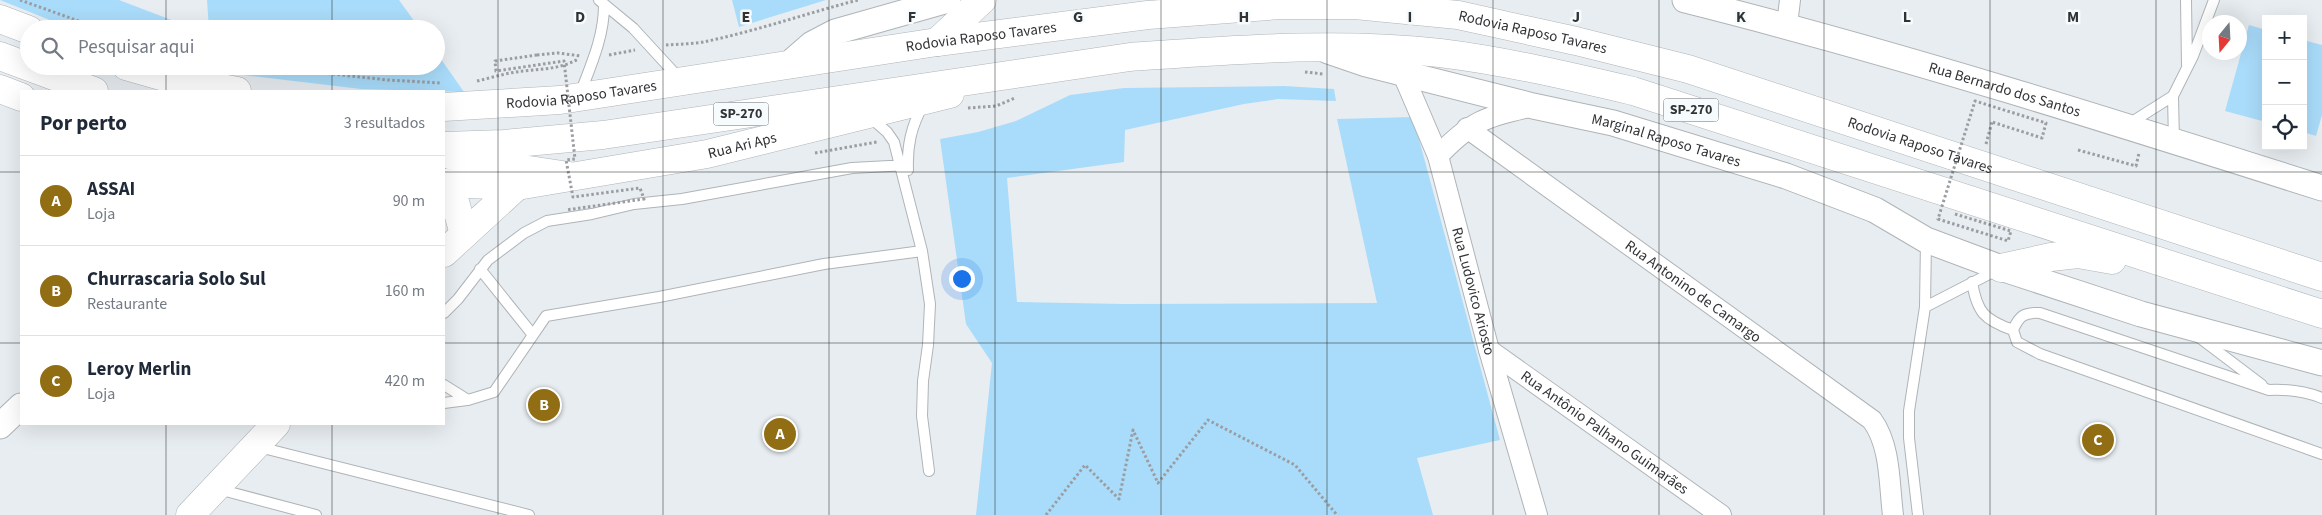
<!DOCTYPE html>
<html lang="pt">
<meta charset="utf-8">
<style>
:root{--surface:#fff;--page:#f2f2f3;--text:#1f2937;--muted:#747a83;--line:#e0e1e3;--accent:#916d14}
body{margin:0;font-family:"Source Sans 3",sans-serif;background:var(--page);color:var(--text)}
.controls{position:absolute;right:15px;top:15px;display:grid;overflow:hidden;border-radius:0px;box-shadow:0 5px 20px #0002}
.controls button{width:45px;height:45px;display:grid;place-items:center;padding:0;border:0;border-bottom:1px solid var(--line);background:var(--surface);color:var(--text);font:25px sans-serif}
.compass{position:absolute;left:2202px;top:15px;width:45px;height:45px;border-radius:50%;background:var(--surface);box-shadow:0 5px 20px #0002;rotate:198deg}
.you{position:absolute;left:961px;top:278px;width:18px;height:18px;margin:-12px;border:4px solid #fff;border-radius:50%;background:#1a73e8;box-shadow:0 0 0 8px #1a73e833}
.badge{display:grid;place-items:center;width:32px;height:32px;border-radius:50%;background:var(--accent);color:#fff;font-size:16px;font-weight:700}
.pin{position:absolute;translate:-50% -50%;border:2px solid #fff;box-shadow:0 1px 5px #0006}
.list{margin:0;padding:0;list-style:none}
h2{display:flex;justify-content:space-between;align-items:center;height:65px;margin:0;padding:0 20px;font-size:21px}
h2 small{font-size:16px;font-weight:400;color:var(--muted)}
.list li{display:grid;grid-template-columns:32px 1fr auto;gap:15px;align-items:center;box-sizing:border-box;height:90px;padding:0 20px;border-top:1px solid var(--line)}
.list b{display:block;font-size:19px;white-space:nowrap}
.list p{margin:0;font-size:16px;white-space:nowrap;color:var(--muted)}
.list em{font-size:16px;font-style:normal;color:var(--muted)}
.icon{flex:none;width:28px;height:28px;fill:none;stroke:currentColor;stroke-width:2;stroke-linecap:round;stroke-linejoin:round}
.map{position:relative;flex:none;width:2322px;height:515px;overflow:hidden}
.search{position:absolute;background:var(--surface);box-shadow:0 5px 20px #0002;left:20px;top:20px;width:425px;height:55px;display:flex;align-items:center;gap:12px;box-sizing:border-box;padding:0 18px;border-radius:28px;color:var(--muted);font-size:19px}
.panel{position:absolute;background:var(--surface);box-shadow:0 5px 20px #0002;left:20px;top:90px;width:425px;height:335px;border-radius:0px}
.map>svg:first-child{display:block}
.green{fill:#a9dcfa}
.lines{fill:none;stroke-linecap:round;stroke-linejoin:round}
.service-casing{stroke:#afb4b7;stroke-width:12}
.minor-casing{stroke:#afb4b7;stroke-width:22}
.tertiary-casing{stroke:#afb4b7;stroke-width:27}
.secondary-casing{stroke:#afb4b7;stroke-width:29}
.motorway-casing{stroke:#afb4b7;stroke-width:29}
.path{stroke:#9a9da1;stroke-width:3;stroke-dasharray:2.5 2.5;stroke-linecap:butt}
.service{stroke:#fff;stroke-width:10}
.minor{stroke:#fff;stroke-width:20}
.tertiary{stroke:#fff;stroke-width:25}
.secondary{stroke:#fff;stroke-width:28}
.motorway{stroke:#fff;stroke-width:28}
.path-bridge{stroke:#9a9da1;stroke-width:3;stroke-dasharray:2.5 2.5;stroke-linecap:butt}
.grid{fill:none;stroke:#313335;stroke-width:1;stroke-opacity:0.55}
.labels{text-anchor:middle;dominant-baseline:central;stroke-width:5;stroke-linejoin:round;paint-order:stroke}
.shield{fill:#f6fbfe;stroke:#6c6f71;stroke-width:1}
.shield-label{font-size:14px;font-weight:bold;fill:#313335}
.street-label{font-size:15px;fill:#313335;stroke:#f6fbfe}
.grid-label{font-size:16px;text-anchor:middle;font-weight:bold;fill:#313335;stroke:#f6fbfe;stroke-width:5;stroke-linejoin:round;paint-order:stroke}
</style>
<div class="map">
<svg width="2322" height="515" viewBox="0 0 2322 515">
<rect width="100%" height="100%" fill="#e8edf1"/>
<path class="green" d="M0,0H119L195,29H72Z
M207,0H399L420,29H209Z
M732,0H826L739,27Z
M2249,25L2266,30V122L2225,111Z
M2303,40L2322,45V115L2316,136L2303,132Z
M436,52L464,92L361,89L210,71L193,66H436Z
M1284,86L1334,89L1336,101L1278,99L1244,104L1125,130L1124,162L1007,178L1017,302L1124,304L1377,303L1337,119L1413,117L1500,440L1417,458L1433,515H976L992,363L966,324L940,139L978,132L1016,121L1070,95L1124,88Z"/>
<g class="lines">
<g class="service-casing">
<path id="service" d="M599,0L633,28L679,78
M2186,0L2187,65
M580,94C591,65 604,37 604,5
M2173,96L2193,56L2214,0
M2127,125L2173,96L2174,142
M908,170C907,146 911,127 923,105
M922,251L930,304L928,345L923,381L922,416L929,471
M480,269L533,335
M1972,282C1977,312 1984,320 2013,330
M1925,307L1997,270
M444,313L458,299L488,260L524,233L547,221L592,214L634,204L682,199L852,168L908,165
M2200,338L2262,385
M444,385L468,400L494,392L546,316L659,297L824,264L922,251L894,142L887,132L871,118
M2322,398C2304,391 2288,389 2269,390L2040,313C2024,312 2019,316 2013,330L2017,342L2040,354L2322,454
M444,403L467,400
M259,447L529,515
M218,489L316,515
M1918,515L1909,438V411L1925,307L1926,240"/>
</g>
<g class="minor-casing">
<g id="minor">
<path d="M1787,25L1790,0"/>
<path id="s1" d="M1402,72L1438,156L1489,350L1537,515"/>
<path id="s2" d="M1467,128L1872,420C1891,446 1889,484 1893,515"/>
<path d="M1438,156C1472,120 1486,117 1533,106"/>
<path id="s3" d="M1489,350L1721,515"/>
</g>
</g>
<g class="tertiary-casing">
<g id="tertiary">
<path id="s4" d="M1685,0C1900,54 2111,121 2322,188"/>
<path id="s5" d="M1328,51L1366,64L1533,106L1613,123L1786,176L1875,210L1926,240L2001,268L2141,314L2322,363"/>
<path d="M789,64L812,44L835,32L948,0"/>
<path d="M0,426L21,406"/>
</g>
</g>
<g class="secondary-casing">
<g id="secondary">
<path d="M0,89L21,97"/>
<path id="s6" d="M444,183L517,186L707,154L950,94"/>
<path d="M445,183L455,202L464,234"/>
<path d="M444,253L517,186"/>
<path d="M190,515L276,424"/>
</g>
</g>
<g class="motorway-casing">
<g id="motorway">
<path d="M0,19L29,30"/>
<path d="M937,42L982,0"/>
<path d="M0,56L94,91"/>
<path d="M126,66L161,76L237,91"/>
<path id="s7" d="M444,107L560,100L937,42L1148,15L1281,5H1355L1458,15L1576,41L1688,69L2322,277"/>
<path d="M444,146L504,144L603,135L1130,57C1232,50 1337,41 1440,53C1505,61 1569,76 1633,91L2322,314"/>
<path d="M450,155L489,164L569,176"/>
<path d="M2001,268L2051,257L2078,254L2112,260"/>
</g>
</g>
<path class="path" d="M20,0L101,29
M666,45C680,44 695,44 708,41C759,30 808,13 858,0
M537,55L558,53L581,56
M609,55L635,50
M258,66L388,80L441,83
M1305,72L1323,74
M477,81C490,78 503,74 516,72C536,69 560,70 578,59
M968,108L996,106L1015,98
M1986,144L1992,122
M2078,150L2136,166L2139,153
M815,153L877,142
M1046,515L1085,465L1119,499L1133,430L1158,483L1208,420L1295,465L1337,515"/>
<use href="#service" class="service"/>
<use href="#minor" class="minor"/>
<use href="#tertiary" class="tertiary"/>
<use href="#secondary" class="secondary"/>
<use href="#motorway" class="motorway"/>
<path class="path-bridge" d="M537,55L495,61L496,71L564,61L575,159L566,160L573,197L640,188L644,199L566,210
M1955,214L2011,231L2008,241L1938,219L1975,101L2046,123L2042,138L1992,122"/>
</g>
<path class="grid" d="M166,0V29M332,0V29M498,0V515M663,0V515M829,0V515M995,0V515M1161,0V515M1327,0V515M1493,0V515M1659,0V515M1824,0V515M1990,0V515M2156,0V515M166,66V91M332,66V91M0,172H21M444,172H2322M0,343H21M444,343H2322M166,424V515M332,424V515"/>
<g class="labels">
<g class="shield">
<rect x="1663.5" y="98.5" width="55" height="23" rx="4"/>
<rect x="713.5" y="102.5" width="55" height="23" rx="4"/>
</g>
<g class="shield-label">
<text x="1691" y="110">SP-270</text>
<text x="741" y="114">SP-270</text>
</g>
<g class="street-label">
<text stroke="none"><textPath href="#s7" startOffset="1098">Rodovia Raposo Tavares</textPath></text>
<text stroke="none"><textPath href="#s7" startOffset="542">Rodovia Raposo Tavares</textPath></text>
<text stroke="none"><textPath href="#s4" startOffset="332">Rua Bernardo dos Santos</textPath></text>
<text stroke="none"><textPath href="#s7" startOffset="138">Rodovia Raposo Tavares</textPath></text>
<text stroke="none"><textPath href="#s5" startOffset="350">Marginal Raposo Tavares</textPath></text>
<text stroke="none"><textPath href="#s6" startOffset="302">Rua Ari Aps</textPath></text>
<text stroke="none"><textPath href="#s7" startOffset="1502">Rodovia Raposo Tavares</textPath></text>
<text stroke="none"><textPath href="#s2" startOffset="279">Rua Antonino de Camargo</textPath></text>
<text stroke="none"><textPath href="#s1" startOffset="231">Rua Ludovico Ariosto</textPath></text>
<text stroke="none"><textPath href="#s3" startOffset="142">Rua Antônio Palhano Guimarães</textPath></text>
</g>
</g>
<g class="grid-label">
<text x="580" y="22">D</text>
<text x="746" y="22">E</text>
<text x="912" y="22">F</text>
<text x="1078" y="22">G</text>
<text x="1244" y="22">H</text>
<text x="1410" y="22">I</text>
<text x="1576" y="22">J</text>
<text x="1741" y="22">K</text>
<text x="1907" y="22">L</text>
<text x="2073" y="22">M</text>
</g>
</svg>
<div class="controls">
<button>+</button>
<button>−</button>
<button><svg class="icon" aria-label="locate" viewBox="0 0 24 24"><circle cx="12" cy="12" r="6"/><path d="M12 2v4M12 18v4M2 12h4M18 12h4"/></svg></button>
</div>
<svg class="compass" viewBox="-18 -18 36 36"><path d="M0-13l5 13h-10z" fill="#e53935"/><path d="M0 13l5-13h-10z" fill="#747a83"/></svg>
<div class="you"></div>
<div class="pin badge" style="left:780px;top:434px">A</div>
<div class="pin badge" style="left:544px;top:405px">B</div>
<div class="pin badge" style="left:2098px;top:440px">C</div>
<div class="search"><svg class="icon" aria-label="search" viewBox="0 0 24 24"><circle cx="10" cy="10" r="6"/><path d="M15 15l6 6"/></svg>Pesquisar aqui</div>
<section class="panel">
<h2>Por perto<small>3 resultados</small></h2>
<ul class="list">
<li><span class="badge">A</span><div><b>ASSAI</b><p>Loja</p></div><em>90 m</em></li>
<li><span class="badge">B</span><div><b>Churrascaria Solo Sul</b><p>Restaurante</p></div><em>160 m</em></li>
<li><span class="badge">C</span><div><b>Leroy Merlin</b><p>Loja</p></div><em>420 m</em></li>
</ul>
</section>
</div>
